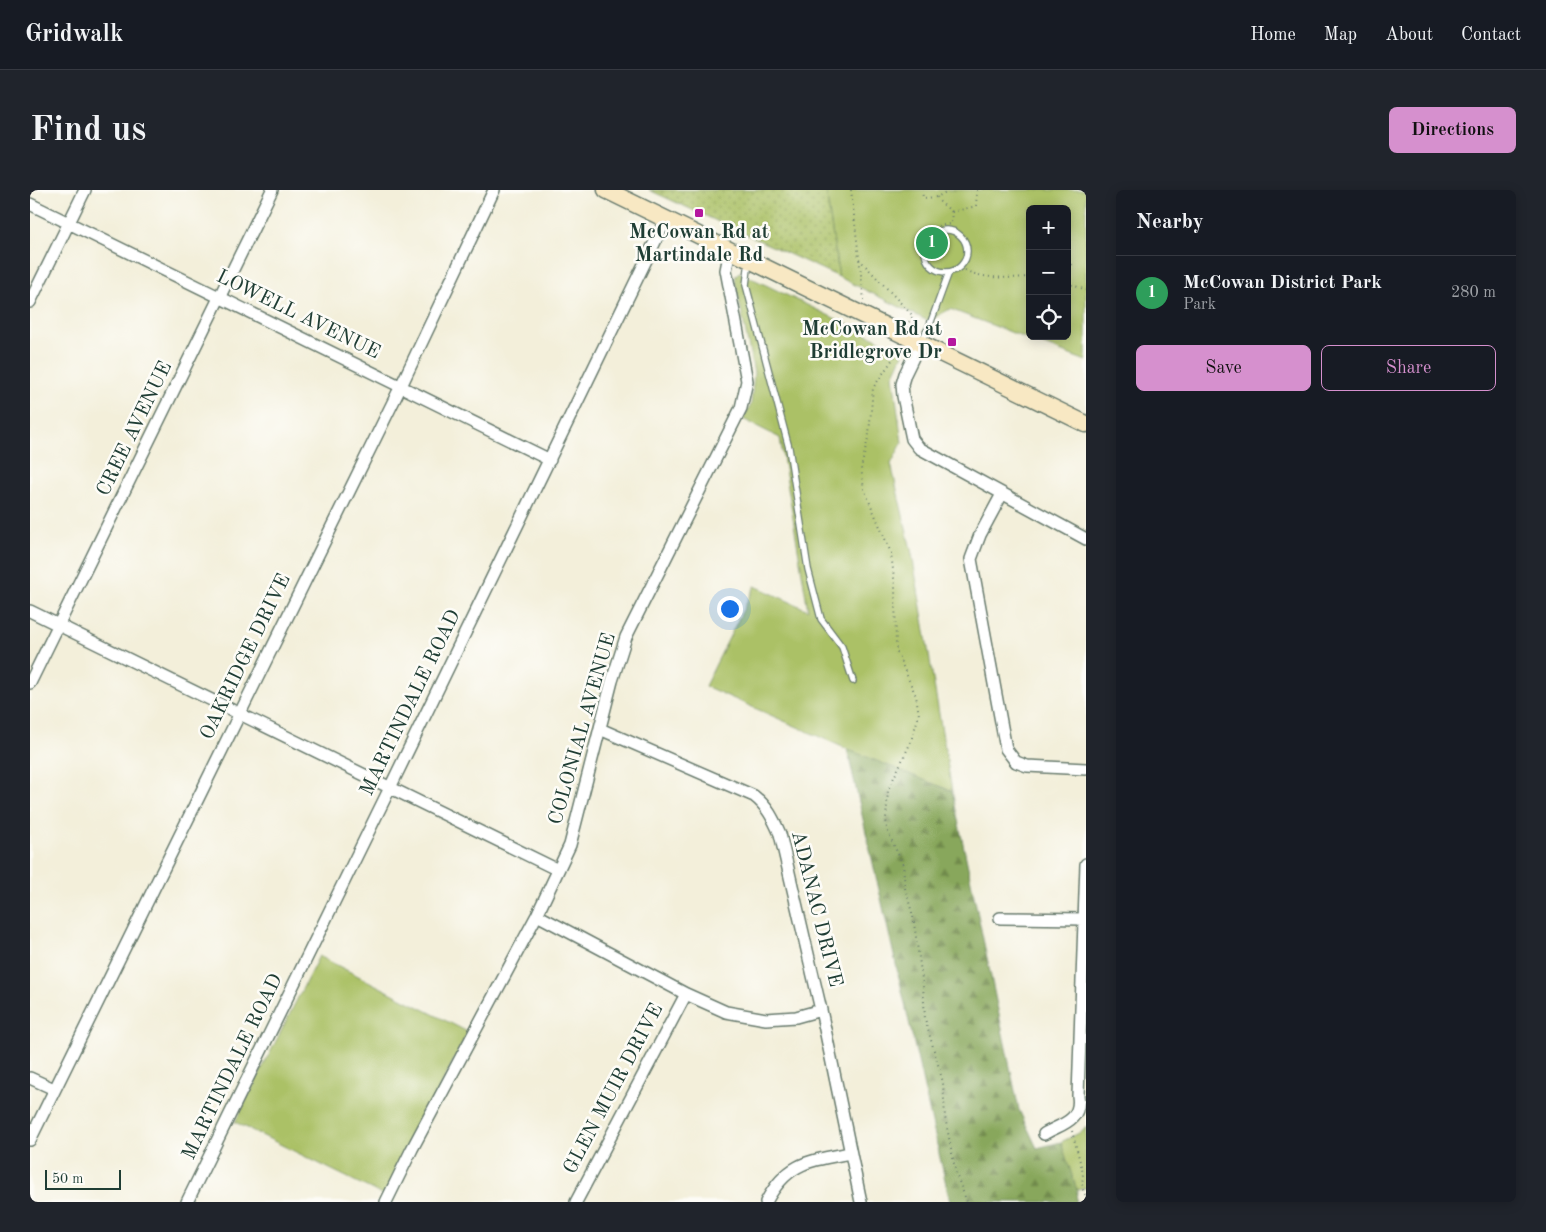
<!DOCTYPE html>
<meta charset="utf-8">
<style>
:root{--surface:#171b24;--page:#20242c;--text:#f1f3f6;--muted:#9ea1a6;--line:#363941;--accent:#d690ce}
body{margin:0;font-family:"Old Standard TT",serif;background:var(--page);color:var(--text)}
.controls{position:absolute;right:15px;top:15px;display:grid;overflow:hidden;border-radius:8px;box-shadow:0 2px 12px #0003}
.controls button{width:45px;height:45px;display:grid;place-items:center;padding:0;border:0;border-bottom:1px solid var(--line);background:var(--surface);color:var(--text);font:25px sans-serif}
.scale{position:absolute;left:15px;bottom:12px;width:76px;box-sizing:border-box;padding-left:5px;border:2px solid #1f3d34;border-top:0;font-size:14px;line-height:18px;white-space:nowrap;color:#1f3d34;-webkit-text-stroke:4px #fdfcf7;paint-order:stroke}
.you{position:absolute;left:699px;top:418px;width:18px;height:18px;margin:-12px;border:4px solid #fff;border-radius:50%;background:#1a73e8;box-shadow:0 0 0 8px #1a73e833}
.badge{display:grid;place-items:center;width:32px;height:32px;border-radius:50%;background:var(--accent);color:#fff;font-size:16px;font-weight:700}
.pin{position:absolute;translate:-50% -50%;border:2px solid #fff;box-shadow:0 1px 5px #0006}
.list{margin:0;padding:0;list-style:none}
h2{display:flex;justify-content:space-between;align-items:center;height:65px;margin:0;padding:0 20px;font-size:21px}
h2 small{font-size:16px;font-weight:400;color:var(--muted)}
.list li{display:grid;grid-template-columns:32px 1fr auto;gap:15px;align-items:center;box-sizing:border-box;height:75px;padding:0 20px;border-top:1px solid var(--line)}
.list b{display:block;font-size:19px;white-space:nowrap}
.list p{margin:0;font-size:16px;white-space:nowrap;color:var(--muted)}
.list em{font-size:16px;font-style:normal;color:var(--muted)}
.actions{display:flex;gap:10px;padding:15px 20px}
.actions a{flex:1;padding:11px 0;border:1px solid var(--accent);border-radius:8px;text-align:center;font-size:18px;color:var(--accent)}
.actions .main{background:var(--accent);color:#111}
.icon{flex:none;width:28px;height:28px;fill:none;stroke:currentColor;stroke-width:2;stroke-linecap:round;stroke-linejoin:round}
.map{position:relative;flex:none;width:1056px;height:1012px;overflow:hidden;border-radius:8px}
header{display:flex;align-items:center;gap:30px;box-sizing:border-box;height:70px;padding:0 25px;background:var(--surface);border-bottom:1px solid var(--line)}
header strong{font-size:24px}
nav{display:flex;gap:28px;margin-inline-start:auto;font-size:18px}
.intro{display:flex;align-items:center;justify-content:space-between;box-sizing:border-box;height:120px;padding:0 30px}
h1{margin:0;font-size:35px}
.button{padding:12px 22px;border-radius:8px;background:var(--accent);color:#111;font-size:18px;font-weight:700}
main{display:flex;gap:30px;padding:0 30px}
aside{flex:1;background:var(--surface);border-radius:8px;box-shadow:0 2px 12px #0003}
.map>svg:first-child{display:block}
.grass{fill:url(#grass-dots);stroke:#657f4d}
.forest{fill:url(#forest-firs);stroke:#547248}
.park{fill:#abc166;stroke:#657f4d;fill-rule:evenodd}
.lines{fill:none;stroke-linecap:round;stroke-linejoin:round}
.lane-casing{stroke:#697b6e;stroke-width:8}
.street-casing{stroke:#697b6e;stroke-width:14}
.secondary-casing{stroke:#697b6e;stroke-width:19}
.path{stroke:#697b6e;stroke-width:2;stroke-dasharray:1 4;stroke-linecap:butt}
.lane{stroke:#fff;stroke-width:5.5}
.street{stroke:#fff;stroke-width:11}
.secondary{stroke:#f8e8c3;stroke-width:16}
.poi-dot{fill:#b5179e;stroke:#fdfcf7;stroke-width:2}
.labels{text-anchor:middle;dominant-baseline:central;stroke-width:5;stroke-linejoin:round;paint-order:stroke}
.poi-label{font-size:20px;font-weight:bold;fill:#1f3d34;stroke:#fdfcf7}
.street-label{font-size:20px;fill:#1f3d34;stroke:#fdfcf7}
</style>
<header>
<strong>Gridwalk</strong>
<nav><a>Home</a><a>Map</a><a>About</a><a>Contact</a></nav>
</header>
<div class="intro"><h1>Find us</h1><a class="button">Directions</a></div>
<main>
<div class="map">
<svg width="1056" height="1012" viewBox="0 0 1056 1012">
<defs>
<pattern id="grass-dots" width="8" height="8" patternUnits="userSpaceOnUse" patternTransform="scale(1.25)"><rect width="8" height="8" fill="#abc166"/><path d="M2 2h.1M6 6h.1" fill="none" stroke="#8b9e55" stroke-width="1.8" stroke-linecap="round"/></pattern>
<pattern id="forest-firs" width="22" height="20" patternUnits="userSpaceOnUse" patternTransform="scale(1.25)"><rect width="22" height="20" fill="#88a75b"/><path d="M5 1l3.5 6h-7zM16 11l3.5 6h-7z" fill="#6f894c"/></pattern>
</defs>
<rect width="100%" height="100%" fill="#fdfcf7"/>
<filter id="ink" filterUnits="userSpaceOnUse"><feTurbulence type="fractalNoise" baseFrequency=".02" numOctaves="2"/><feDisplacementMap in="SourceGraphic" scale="10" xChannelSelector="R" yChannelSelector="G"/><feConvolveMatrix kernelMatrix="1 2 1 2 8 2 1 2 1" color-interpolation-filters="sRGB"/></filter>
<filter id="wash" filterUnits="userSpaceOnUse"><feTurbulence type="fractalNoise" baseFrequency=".0096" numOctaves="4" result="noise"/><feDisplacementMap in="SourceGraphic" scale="20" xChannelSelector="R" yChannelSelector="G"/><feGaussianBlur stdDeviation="1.12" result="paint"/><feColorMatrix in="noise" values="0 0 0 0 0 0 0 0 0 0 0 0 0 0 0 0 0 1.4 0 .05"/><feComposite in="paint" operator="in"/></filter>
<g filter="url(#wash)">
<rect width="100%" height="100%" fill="#f3efda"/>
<path class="grass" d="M619,0H796L809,87Z"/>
<path class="forest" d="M817,559L922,601L989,920L1007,958L1031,952L1047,1000L1046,1012H920Z"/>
<path class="park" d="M796,0H1056V171L920,119L898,131L809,87ZM1000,19H1037V146H1000Z
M709,82L874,162L863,186L872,253L861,274L882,364L922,601L817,559L675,496L725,396L778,420L750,248L713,229L721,215L724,183L705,90L706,85Z
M289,766L438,842L355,1006L205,932Z
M1056,937V998L1047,1000L1031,952L1053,941Z"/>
</g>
<g filter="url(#ink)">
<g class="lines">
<g class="lane-casing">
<path id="lane" d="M895 61a21 21 0 1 1 42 0a21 21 0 1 1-42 0Z
M719,71L716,95L759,258L778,379L791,429L812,457L823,491
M891,151L899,137L919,82"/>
</g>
<g class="street-casing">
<path id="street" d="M0,14L520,270
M0,112L55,0
M890,153L875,184L872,194L873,206L882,249L889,258L1056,349
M972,304L950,345L941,369L976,559L986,572L997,576L1056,579
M0,421L528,680
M0,493L242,0
M570,539L724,606C737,616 743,628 750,644L791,820L831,1012
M507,725L656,804L696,822L736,829L766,827L791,820
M970,728L1054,729
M0,888L24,899
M1014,944C1031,934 1052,931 1048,906L1056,674
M0,950L371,196L464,0
M157,1012L355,608L636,29
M356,1012L382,959L507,725L540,655L582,491L596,447L711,218L717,191L696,80L700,60
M546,1012L656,804
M736,1012C757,972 779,971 820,963"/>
</g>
<g class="secondary-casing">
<path id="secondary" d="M576,0L1056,234"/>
</g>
<path class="path" d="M821,0L834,110
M892,0L893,8L907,7L919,0
M907,7L910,12L922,22
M891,53C898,38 905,35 921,34L922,22L946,16L947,0
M829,69L883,126L879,132
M931,77C946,90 981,88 1000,87
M1037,84L1042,74
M1037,93L1056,100
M867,157V163L843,198L839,244L831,278L834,299L861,363L865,396L866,461L886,506L889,525L880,554L858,600L856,628L857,640L873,675L875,698L883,726L893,796L895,829L913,892L915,927L926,984L937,1012
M1042,941L1053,983L1052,998L1056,1006"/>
<use href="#lane" class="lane"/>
<use href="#street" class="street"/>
<use href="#secondary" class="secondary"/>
</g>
</g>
<g class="poi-dot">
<rect x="664" y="18" width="10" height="10" rx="2.5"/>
<rect x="917" y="147" width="10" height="10" rx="2.5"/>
</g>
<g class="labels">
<g class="poi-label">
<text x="669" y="43">McCowan Rd at<tspan x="669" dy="23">Martindale Rd</tspan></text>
<text x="912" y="140" text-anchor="end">McCowan Rd at<tspan x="912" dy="23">Bridlegrove Dr</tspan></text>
</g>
<g class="street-label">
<text transform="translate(268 125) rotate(26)">LOWELL AVENUE</text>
<text transform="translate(105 239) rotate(-64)">CREE AVENUE</text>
<text transform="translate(216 467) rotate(-64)">OAKRIDGE DRIVE</text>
<text transform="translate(381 513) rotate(-64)">MARTINDALE ROAD</text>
<text transform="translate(553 539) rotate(-74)">COLONIAL AVENUE</text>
<text transform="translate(786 719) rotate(76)">ADANAC DRIVE</text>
<text transform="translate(203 877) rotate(-64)">MARTINDALE ROAD</text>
<text transform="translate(584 899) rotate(-62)">GLEN MUIR DRIVE</text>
</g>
</g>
</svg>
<div class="controls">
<button>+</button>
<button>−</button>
<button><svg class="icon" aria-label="locate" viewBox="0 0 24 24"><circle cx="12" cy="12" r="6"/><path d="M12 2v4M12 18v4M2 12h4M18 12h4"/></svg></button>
</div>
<div class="scale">50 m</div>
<div class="you"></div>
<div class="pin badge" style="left:902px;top:53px;background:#2e9e5b">1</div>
</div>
<aside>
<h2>Nearby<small></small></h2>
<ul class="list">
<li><span class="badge" style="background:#2e9e5b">1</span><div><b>McCowan District Park</b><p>Park</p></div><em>280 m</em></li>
</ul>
<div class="actions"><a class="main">Save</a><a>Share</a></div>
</aside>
</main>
